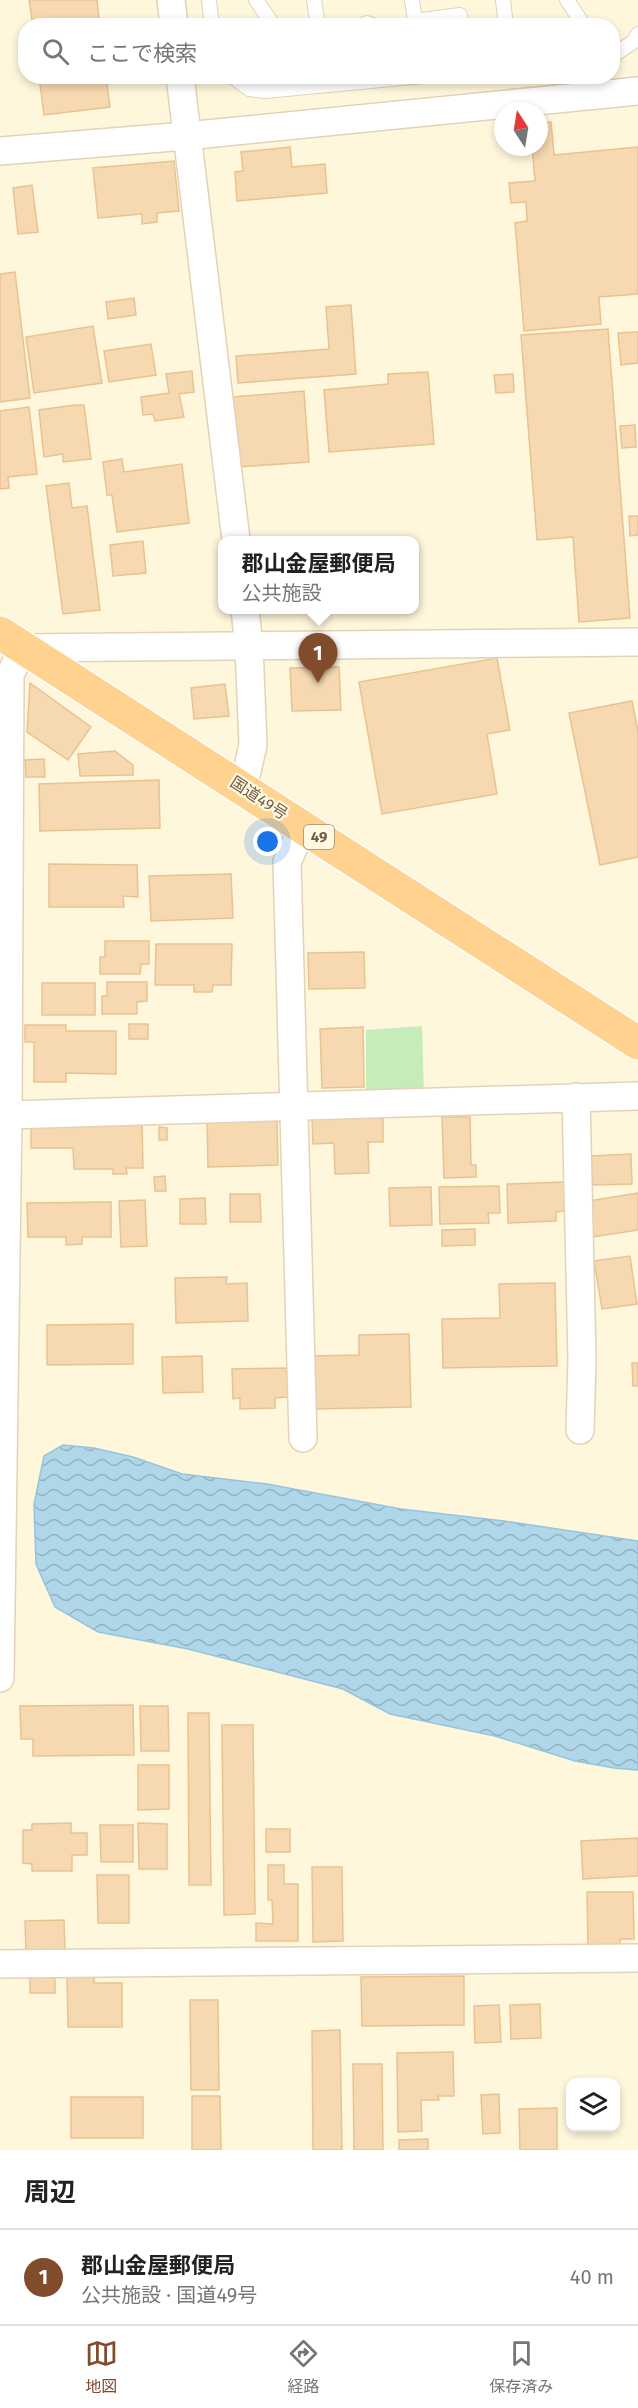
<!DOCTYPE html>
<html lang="ja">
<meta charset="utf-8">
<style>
:root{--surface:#fff;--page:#f2f2f2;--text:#222;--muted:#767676;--line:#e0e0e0;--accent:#814c2b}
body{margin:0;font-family:"Fira Sans","Noto Sans JP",sans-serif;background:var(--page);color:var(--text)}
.controls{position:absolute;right:18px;bottom:18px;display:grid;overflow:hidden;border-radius:12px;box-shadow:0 3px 9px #0003}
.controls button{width:54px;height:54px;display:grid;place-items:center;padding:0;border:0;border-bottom:2px solid var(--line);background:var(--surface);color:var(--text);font:30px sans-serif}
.compass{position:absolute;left:494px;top:102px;width:54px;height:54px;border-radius:50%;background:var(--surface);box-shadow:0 3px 9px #0003;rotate:348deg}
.you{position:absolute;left:268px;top:842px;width:21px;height:21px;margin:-15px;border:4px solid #fff;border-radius:50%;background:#1a73e8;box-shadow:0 0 0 9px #1a73e833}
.badge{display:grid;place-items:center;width:39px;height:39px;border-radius:50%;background:var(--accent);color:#fff;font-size:20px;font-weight:700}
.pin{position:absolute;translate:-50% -50px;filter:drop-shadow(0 2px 3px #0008)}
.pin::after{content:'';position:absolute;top:32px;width:21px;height:18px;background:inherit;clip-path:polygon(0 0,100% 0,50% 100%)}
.popup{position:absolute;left:218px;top:536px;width:201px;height:78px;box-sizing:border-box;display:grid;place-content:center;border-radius:12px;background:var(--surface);filter:drop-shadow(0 2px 4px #0005);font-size:20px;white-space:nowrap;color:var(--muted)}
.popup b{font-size:22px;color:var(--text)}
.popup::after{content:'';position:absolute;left:50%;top:100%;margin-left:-12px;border:12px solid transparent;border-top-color:var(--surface)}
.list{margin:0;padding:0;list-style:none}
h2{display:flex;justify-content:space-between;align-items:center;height:78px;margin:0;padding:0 24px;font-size:26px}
h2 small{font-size:20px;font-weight:400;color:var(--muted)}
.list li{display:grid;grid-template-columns:39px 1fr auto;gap:18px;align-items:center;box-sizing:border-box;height:96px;padding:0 24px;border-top:2px solid var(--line)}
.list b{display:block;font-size:22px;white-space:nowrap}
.list p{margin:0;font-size:20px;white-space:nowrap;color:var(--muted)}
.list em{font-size:20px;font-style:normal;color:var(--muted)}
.icon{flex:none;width:33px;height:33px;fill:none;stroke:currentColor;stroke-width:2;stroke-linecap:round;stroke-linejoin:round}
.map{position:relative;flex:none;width:638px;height:2150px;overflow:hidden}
.search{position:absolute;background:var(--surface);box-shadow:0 3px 9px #0003;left:18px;right:18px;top:18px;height:66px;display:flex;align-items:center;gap:15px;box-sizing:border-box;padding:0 21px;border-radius:24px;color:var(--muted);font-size:22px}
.sheet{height:174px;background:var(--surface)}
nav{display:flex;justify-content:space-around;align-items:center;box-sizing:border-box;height:84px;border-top:2px solid var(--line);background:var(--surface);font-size:16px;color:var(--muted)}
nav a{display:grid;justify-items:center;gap:3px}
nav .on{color:var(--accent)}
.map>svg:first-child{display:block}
.green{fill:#c6ecba}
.water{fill:url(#water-waves);stroke:#95c5db;stroke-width:1.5}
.building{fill:#f6d8b1;stroke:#eac290;stroke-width:1.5}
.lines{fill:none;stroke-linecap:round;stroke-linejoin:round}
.service-casing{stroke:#e2d3b8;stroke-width:16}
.minor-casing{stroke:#e2d3b8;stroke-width:30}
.trunk-casing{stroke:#fff;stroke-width:36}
.service{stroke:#fff;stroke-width:14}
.minor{stroke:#fff;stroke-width:27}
.trunk{stroke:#ffd38f;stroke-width:33}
.labels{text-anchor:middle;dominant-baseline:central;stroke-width:4.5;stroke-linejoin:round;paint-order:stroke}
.shield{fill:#fff9e4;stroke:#9e8c73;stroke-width:1.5}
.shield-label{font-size:15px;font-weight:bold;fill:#755d43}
.street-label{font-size:16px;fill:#755d43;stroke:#fff9e4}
</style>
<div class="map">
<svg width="638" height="2150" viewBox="0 0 638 2150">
<defs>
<pattern id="water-waves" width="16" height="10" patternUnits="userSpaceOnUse" patternTransform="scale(1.5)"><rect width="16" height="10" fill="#b0d7e9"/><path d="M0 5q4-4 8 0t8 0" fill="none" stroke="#94b2be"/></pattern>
</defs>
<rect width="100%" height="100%" fill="#fef7dc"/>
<path class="green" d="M422,1026L424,1097L366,1099V1030Z"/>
<path class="water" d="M63,1445L94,1448L133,1457L182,1474L267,1484L401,1509L504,1521L638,1541V1770L614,1768L575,1761L495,1736L390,1714L343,1689L188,1649L98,1632L55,1607L36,1564L34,1504L44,1456Z"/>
<path class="building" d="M29,0H97L100,26H33Z
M39,76H106L110,107L44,115Z
M551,122L554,155L638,147V294L599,297L601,324L524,331L515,223L527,221L526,202L511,203L509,183L535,181L532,147H539V123Z
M290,147L292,167L325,164L327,193L237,201L235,172L243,171L241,152Z
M174,161L179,211L157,213V222L142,224V214L98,218L93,168Z
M32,185L38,232L18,234L13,188Z
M15,272L30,398L0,402V274Z
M134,298L136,315L108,319L106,302Z
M351,305L356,374L238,383L236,356L329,349L326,307Z
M93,326L102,383L34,393L26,337Z
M608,329L630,618L579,622L573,537L537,540L521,335Z
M638,332V363L621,365L618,333Z
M151,344L156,375L109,382L104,351Z
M192,371L194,392L179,394L184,417L155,421L153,414L143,415L141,397L169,393L166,374Z
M428,372L434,444L329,452L324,390L388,384V374Z
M513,374L514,392L496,393L494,375Z
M304,391L309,462L238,467L233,397Z
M75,405H84L91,459L63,462V454L44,457L39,410Z
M29,407L37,474L8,477L9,488L0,489V411Z
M635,425L636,447L622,448L620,426Z
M122,459L124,472L182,464L189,523L117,532L112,495H107L103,462Z
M69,483L72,508L87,506L100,610L63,614L46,486Z
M629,516H638V535L630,536Z
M143,541L146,573L113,576L110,545Z
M497,658L510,730L487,734L497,794L382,814L359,682Z
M339,667L341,710L292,711L290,668Z
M30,683L91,727L68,760L27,732Z
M225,684L229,716L194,719L191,688Z
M632,701L638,731V857L600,865L569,713Z
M115,751L133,765V775L80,776L78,754Z
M44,759L45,777H26L25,760Z
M159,780L160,828L40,831L39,784Z
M49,864L137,865L138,897L123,896L124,907H49Z
M231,874L233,918L151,921L149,876Z
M105,941H149V964H141L140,974H100V957H105Z
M156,944H232L231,985H213L212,992H194V985H155Z
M364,952L365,988L309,989L308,953Z
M107,982H147V1001L137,1002V1014H102V996H107Z
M42,983H95V1015H42Z
M129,1024H148V1039H129Z
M25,1025H66V1031H116V1074L66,1073V1082H34V1042H25Z
M363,1027L364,1087L322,1088L320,1029Z
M383,1117V1142H368L369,1173L335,1174L334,1143L313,1144L312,1119Z
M442,1117H470L471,1165H476V1177L444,1178Z
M277,1118L278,1165L208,1167L207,1120Z
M142,1120L143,1168H126L127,1174H113V1169H74L73,1148H31V1123Z
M159,1127L167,1128V1140H159Z
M631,1154L632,1184L593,1185L591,1156Z
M165,1176L166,1191H155L154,1177Z
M565,1182V1211L556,1212V1221L508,1223L507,1184Z
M499,1186L500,1213H488L489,1223L440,1224L439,1187Z
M431,1187L432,1225L390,1226L389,1188Z
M638,1193V1230L593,1237L588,1201Z
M230,1194H260L261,1222H230Z
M205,1198L206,1224H180V1199Z
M145,1200L147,1246L121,1247L119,1201Z
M111,1202V1237H82V1244L66,1245V1237H28L27,1203Z
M475,1229V1245L442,1246V1230Z
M630,1256L637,1304L602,1309L594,1261Z
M227,1277L226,1284L247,1283L248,1321L176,1323L175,1278Z
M555,1283L557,1366L443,1368L442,1319L500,1318L499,1284Z
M133,1324V1364L47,1365V1325Z
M409,1334L411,1407L313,1409L312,1356L359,1355V1335Z
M202,1356L203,1392L163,1393L162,1357Z
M632,1363H638V1386H633Z
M287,1368L288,1397L275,1398V1408L240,1409V1398L233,1399L232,1369Z
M133,1705L134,1755L33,1756V1739H21L20,1706Z
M140,1706H168L169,1751H141Z
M188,1713H209L211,1885H189Z
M222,1725H253L255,1914L224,1915Z
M138,1765H169V1809L138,1810Z
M71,1823V1833H87V1855H72V1871H32V1864L23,1863V1830H32V1824Z
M138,1823L167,1824V1869H139Z
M100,1825H133V1862H101Z
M266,1829H290V1852H266Z
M638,1838V1876L583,1879L581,1841Z
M268,1865H284V1884H298V1941H256V1923L273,1924L272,1900H268Z
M312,1867H342L343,1941L313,1942Z
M97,1875H129V1923H98Z
M587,1892H633L634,1939H620V1950H588Z
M64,1920L65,1952H26L25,1921Z
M94,1974V1983H122V2027H68L67,1975Z
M30,1976H55V1993H30Z
M464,1976V2025L362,2026L361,1977Z
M190,2000H218L219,2090H191Z
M540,2004L541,2038L511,2039L510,2005Z
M499,2005L501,2042L475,2043L474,2006Z
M340,2030L342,2150H313L312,2031Z
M453,2052L454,2096H438L439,2100H421L422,2131L398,2132L397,2053Z
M353,2064H382L383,2150H354Z
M499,2094L500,2133L483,2134L481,2095Z
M192,2096H220L221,2150H192Z
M71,2097H143V2138H71Z
M557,2108V2150H520L519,2109Z
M428,2139V2150H399V2140Z"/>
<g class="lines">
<g class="service-casing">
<path id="service" d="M209,0L212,26
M256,0L274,26
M314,0L318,26
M412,0L415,21L460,15L461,26
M503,0L506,26
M567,0L584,26
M361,26L367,23L375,26
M612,56L633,42L638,34
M232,76L249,89L265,91L423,76"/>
</g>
<g class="minor-casing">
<path id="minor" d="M171,0L174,26
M180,76L236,540
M0,151L186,136L638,91
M18,648L638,642
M243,788L253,745L249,646L245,610
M576,1097L582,1359L580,1430
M8,1115L638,1096
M303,1438L287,862L303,827
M0,1678L8,1115L10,675L23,648
M0,1964L638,1958"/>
</g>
<g class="trunk-casing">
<path id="trunk" d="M0,633L638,1043"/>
</g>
<use href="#service" class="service"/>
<use href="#minor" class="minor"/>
<use href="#trunk" class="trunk"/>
</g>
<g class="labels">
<rect class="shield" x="304" y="825" width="30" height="24" rx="4.5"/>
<g class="shield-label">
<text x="319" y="837">49</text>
</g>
<g class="street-label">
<text transform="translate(259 798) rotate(33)">国道49号</text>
</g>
</g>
</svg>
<div class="controls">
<button><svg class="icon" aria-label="layers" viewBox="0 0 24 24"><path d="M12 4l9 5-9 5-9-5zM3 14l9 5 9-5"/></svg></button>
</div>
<svg class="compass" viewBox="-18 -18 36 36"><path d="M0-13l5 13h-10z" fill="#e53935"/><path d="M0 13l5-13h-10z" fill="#767676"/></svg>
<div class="you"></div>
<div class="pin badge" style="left:318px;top:683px">1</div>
<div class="popup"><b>郡山金屋郵便局</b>公共施設</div>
<div class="search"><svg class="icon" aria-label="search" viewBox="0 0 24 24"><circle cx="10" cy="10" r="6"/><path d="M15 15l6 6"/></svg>ここで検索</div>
</div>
<section class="sheet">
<h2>周辺<small></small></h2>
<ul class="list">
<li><span class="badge">1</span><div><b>郡山金屋郵便局</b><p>公共施設 · 国道49号</p></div><em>40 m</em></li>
</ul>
</section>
<nav>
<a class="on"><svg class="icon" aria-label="map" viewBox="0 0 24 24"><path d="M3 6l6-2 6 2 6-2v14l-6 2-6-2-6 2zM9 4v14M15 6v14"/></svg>地図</a>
<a><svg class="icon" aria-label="directions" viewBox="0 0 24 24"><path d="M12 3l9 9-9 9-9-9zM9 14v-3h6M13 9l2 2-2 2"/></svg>経路</a>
<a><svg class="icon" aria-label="saved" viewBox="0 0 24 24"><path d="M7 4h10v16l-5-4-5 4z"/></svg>保存済み</a>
</nav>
